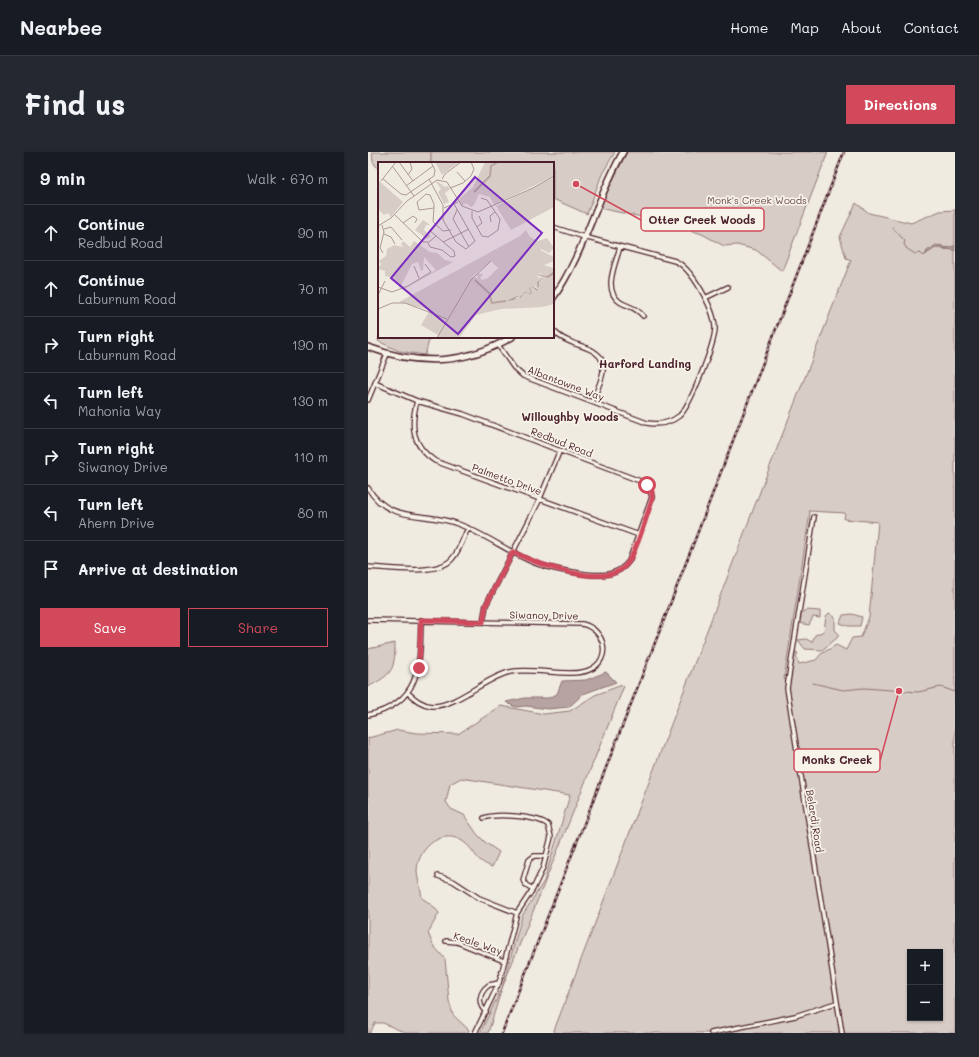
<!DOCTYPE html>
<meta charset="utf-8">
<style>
:root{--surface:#171b24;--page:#242831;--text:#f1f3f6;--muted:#9ea1a6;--line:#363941;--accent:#d1495b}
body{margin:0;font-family:Mali,sans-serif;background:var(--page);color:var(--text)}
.controls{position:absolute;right:12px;bottom:12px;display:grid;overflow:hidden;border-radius:0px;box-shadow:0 1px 3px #0004}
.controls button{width:36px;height:36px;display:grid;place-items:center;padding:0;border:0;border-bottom:1px solid var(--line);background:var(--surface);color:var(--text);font:20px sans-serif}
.stop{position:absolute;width:12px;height:12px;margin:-9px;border:3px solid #d1495b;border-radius:50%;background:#fff}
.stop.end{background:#d1495b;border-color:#fff;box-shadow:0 1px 4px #0008}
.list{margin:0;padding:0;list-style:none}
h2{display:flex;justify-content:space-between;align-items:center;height:52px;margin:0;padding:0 16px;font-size:17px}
h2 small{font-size:13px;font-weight:400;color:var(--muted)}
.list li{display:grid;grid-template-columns:26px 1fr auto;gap:12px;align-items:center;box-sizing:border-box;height:56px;padding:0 16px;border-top:1px solid var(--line)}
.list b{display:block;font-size:15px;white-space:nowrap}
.list p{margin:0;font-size:13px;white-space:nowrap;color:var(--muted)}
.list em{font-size:13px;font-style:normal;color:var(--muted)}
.actions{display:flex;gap:8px;padding:12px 16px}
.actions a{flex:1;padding:9px 0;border:1px solid var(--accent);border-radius:0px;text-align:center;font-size:14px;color:var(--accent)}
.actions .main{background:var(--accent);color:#fff}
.icon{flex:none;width:22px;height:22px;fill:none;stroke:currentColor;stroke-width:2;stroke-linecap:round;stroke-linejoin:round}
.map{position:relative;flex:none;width:587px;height:881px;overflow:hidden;border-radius:0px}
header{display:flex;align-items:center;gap:24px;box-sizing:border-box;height:56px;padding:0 20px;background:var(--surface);border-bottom:1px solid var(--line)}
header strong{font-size:19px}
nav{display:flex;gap:22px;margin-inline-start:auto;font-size:14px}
.intro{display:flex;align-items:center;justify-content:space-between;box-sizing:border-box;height:96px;padding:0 24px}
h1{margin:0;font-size:28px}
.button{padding:10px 18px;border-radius:0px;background:var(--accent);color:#fff;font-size:14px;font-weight:700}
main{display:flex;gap:24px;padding:0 24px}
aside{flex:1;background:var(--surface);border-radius:0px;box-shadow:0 1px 3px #0004}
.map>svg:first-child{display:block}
.green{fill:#d8cdc6;stroke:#917678;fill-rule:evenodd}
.water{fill:#b7a4a2;stroke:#8b6f72}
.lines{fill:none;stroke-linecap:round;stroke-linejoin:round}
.stream{stroke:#8b6f72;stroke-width:1}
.street-casing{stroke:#4a1f2b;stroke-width:6}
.secondary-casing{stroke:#4a1f2b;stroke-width:8}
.street{stroke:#f7f3e8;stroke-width:3.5}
.secondary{stroke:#f7f3e8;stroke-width:5}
.rail-casing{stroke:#4a1f2b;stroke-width:2.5}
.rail{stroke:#f7f3e8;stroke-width:1;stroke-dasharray:3;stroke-linecap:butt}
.route{stroke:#d1495b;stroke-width:5}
.labels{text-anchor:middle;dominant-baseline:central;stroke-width:3.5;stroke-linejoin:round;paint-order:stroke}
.park-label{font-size:10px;fill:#6e4a52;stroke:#f7f3e8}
.street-label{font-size:10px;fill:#4a1f2b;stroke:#f7f3e8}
.neighbourhood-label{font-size:11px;font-weight:bold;fill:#4a1f2b;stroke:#f7f3e8}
.inset-river{fill:none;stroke:#b7a4a2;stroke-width:2}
.inset-road{fill:none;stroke:#ae9998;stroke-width:1}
.view{fill:#7b2cbf;fill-opacity:0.15;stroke:#7b2cbf;stroke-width:2}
.inset-edge{fill:none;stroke:#4a1f2b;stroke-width:2}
.leader{fill:none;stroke:#d1495b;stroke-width:1.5}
.callout-dot{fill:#d1495b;stroke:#f7f3e8;stroke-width:1.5}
.callout{fill:#f7f3e8;stroke:#d1495b;stroke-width:1.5}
.callout-label{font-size:11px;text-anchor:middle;font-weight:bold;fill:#4a1f2b}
</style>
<header>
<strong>Nearbee</strong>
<nav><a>Home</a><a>Map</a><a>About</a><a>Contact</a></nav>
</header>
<div class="intro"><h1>Find us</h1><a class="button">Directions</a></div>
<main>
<aside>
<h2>9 min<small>Walk · 670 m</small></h2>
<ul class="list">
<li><svg class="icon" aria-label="ahead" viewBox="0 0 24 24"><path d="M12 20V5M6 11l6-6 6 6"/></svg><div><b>Continue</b><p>Redbud Road</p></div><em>90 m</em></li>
<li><svg class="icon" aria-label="ahead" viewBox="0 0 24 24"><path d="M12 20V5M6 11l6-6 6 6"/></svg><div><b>Continue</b><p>Laburnum Road</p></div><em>70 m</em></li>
<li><svg class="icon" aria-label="right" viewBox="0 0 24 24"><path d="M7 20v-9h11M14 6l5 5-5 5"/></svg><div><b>Turn right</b><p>Laburnum Road</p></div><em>190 m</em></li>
<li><svg class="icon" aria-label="left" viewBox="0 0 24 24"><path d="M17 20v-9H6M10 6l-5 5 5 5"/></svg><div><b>Turn left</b><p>Mahonia Way</p></div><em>130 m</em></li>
<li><svg class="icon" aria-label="right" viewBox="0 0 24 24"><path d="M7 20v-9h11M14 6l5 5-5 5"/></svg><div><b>Turn right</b><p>Siwanoy Drive</p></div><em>110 m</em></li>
<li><svg class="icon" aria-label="left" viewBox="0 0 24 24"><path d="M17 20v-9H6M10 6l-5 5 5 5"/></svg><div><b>Turn left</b><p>Ahern Drive</p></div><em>80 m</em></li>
<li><svg class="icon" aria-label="arrive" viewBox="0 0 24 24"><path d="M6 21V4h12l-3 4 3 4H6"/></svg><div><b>Arrive at destination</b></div></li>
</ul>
<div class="actions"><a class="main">Save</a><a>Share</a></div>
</aside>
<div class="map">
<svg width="587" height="881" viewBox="0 0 587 881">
<rect width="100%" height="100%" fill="#f0ebe0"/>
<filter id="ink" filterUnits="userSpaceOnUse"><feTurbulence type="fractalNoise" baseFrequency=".025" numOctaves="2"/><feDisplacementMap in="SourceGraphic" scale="8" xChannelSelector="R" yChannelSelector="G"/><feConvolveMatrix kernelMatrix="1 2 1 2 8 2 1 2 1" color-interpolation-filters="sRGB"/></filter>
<g filter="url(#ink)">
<path class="green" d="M4,0H247L234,22L219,62L185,47V11H11V18L5,10Z
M259,0H460L414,119L388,98L369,93L356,94L334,82L302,71L231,56Z
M488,51L501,61L543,71L572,59L587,58V94L578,96L572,93L559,99L558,102L567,96L587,98V881H185L395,332L483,108L478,106L472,85ZM441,359L477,361L476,367L510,370L501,465L493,485L484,486L478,498L468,493L453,502L448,508L431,512L428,505L430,501L426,499L420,529L416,527L442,361ZM542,800H572V866H542Z
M11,184V185H62L57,203L31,199L10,189Z
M438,458L452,459V466L445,465L441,473L431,471L433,461Z
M461,461L467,465V478L471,482L469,486L454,498L437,497L430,488L438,487L444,490L447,483L456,479L458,464Z
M484,462L494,465L492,474H480L472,471L475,463Z
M27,491C27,519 24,522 0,535V497Z
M254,533L256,534L134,836L120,881H112L134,836L154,764L176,729L202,643L93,626L82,632L78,650L83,657L96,663L109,682L118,691L131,700L124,715C105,707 110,702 97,691C76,674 50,695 49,718C49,727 53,737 54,746L65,754L71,761L60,781L65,793L77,807L81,849L85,863L101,878L100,881H38L15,871H7L2,881H0V586L30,578L48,581L90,582L133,554L176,562L202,559L227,543Z"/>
<path class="water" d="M568,93L578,96L587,94V98L567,96L557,103L559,99Z
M238,520L248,530L215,542L201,555L180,557L158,554L147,555L138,550L157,546H181L189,542L194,529L218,528Z"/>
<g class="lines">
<path class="stream" d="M63,0V11
M524,75L537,89L536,92L538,96L547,102L552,101L556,104L558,102
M445,531L475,538L496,536L550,540L573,535L587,540"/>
<g class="street-casing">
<path id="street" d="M252,95C248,111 234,138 252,150C260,155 268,155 275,164
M337,146L360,135
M187,180C192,186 198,188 205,191C213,194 222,196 228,201C244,212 229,237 224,250
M130,193L146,216L155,224L279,271C290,273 302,271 311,264C322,255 348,189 347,175C346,157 324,116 307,109L216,85L185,75
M0,248L19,202
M49,249C42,274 44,294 67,309L271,383
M0,336C21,372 57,359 90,372C114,381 135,396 158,407C176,416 196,419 217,422C234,424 250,424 261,409L284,345L281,336L272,329L95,262L49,249L7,231
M446,365L419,536L474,881
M0,415C22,416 69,424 84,407C92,398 95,386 100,376
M0,468L214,472C237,477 245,508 221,518C203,526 163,515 142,520C118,525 88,555 64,554C54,553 47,547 40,541
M115,470L118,453L170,351L192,298
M0,563C53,551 52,514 53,468
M70,724L85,729L111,746L149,761
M165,737L158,733L155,728L161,708L166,704H178
M78,789L89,790L136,809
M118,860C109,852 111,840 121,833L131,831
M107,881L131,831L149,761L165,737L175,716L183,685L180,673C170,664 128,661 116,666
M343,881L427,864L468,851"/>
</g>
<g class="secondary-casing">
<path id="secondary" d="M185,146C216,102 228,47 255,0
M0,195C51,214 96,213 144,185"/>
</g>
<use href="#street" class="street"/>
<use href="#secondary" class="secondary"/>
<g class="rail-casing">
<path id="rail" d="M134,881L301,455L476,0"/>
</g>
<use href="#rail" class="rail"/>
</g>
</g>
<g class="lines" filter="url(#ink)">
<path class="route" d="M51,516L53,468L115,470L118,453L145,400C169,412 237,438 258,413C268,402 278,365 284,348V340L279,333"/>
</g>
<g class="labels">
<g class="park-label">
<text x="389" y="48">Monk's Creek Woods</text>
</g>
<g class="street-label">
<text transform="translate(198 231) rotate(21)">Albantowne Way</text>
<text transform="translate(194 290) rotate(21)">Redbud Road</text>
<text transform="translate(139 327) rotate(20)">Palmetto Drive</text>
<text transform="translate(176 463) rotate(1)">Siwanoy Drive</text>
<text transform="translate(447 669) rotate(81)">Belardi Road</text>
<text transform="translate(110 791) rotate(19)">Keale Way</text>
</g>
<g class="neighbourhood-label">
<text x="277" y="211">Harford Landing</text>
<text x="202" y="264">Willoughby Woods</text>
</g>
</g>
<g transform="translate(10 10)">
<rect width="176" height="176" fill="#f0ebe0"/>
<path d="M57,0H80V1L64,13ZM107,0H176V14L116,43L112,35L101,32L96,43L93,45L88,41L84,44L80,38L95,25ZM176,15V45L133,68L118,44ZM0,18L25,40L13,55L10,51L6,53L0,47ZM59,19L67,25L70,24L72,27L67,31L71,40L66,42L60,30L63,27L58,20ZM45,58L52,63H48L46,68L53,74L49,77L37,68ZM148,68L152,75L160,79L169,76L176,86L171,91L163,87L162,88L176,95V99L166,103L175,106L176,109L169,114L161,111L160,115L164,117L159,120L160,128L157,124L152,125L153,131L146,130L144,132L142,135L139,134L137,136H143L146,131L151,132L154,130L152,126L155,125L157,129L160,128L161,120L164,119L165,116L161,112L169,116L176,112V142L164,145L123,147L98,153L81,176H59L60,173L43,163L52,148L21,140L142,74ZM113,99L120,106L110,116L104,118L102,116L105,112H99L100,116L94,115ZM25,79L32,85L36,79L52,90L59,91L67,98L75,100L19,131L58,108L46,95L45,108L43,109L40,100L34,102L22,126L15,116L7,114V109L0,107L3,102L1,99L8,94L9,87L16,83L25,85L23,82Z" fill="#d8cdc6" fill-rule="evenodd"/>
<path d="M176,109L175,113L170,116L161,113L165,117L161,120V124L159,129L157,128L155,125L152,126L154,130L153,132L146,131L143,136L139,135L136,138L128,139L139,134L142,135L146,130L153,131L151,126L155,124L160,128L159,120L164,117L160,112L169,114Z" fill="#b7a4a2"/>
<path class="inset-river" d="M96,30L112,14L113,4L120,0M97,118L111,131L114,141L128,139"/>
<path class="inset-road" d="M21,0L35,19M15,5L36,34M79,10L87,19M30,13L34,7L32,0M5,17L23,32L28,33L56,14L57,8L53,0M51,17L65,43V58L78,80L88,87L97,79L76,42M64,17L67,12L83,0M3,19L18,0M28,24L55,4M72,26L85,21L93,14L96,7L93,0M56,46L41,48L39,40L48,32L52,33L56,42V46L55,59L56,61L65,69L73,68M66,46L80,40M79,48L75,57L91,85M94,49V56L104,74L110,75L120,68L122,57L109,38L103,36M17,53L45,80H51L58,74M113,60L112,54L117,50M25,61L35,54L39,57L37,61M4,63L6,70L2,86L5,91M0,64L13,56L29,39L59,18L69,20L84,44L100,50L155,26L176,14M99,65L104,61L101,54M6,67L13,65L24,78M6,72L13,75L17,82M65,80L91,67M50,81L52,85L64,88L73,95L77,94L76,89L51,68M36,104L41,116M0,125L14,130L30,124L53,110L47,102M0,133L7,119M0,147L14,141H27L69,157M59,176L93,118L113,99"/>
<path class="view" d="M97,15L164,71L80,172L13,116Z"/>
<rect width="176" height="176" class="inset-edge"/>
</g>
<path class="leader" d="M208 32L273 68M531 539L512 609"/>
<g class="callout-dot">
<circle cx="208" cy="32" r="4"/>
<circle cx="531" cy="539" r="4"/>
</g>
<g class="callout">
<rect x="273" y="56" width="123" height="23" rx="4"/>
<rect x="426" y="597" width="86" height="23" rx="4"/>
</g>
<g class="callout-label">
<text x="334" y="72">Otter Creek Woods</text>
<text x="469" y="612">Monks Creek</text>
</g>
</svg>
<div class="controls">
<button>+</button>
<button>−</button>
</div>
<div class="stop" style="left:279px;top:333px"></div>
<div class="stop end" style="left:51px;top:516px"></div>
</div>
</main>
